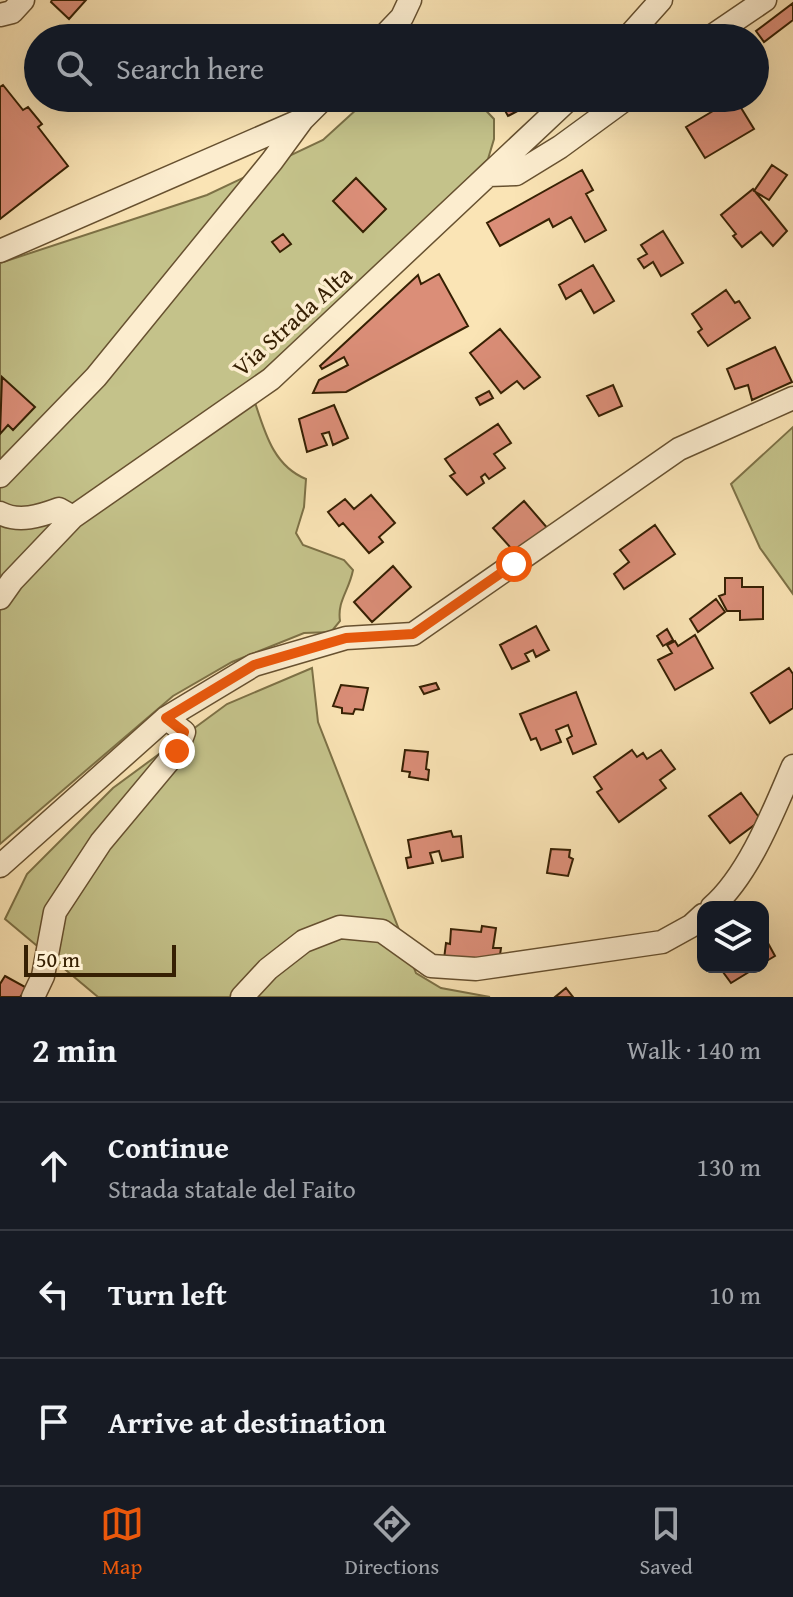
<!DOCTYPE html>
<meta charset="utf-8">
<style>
:root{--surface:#171b24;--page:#242831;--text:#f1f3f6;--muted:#9ea1a6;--line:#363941;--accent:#ea580c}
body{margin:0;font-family:"Gentium Book Plus",serif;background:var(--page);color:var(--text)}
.controls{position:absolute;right:24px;bottom:24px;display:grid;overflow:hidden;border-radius:16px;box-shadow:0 8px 32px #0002}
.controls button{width:72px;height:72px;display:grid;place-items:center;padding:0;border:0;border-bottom:2px solid var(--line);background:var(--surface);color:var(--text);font:40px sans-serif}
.scale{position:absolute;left:24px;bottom:20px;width:152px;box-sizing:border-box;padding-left:8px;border:4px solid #362003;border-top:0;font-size:22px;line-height:28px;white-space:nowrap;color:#362003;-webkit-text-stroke:6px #fcedcf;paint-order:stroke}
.stop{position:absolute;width:24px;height:24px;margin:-18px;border:6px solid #ea580c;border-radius:50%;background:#fff}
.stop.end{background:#ea580c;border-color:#fff;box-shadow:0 2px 8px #0008}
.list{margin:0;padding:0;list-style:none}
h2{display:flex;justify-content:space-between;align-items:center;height:104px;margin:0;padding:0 32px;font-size:34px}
h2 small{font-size:26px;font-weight:400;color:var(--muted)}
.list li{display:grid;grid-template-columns:52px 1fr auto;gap:24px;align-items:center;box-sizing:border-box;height:128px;padding:0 32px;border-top:2px solid var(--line)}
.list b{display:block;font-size:30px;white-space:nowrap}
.list p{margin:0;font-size:26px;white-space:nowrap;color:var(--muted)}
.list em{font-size:26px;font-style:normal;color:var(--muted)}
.icon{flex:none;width:44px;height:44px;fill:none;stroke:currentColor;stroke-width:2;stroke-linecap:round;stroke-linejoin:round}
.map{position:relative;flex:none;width:793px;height:997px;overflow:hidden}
.search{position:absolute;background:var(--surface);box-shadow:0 8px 32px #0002;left:24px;right:24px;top:24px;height:88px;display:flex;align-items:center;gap:20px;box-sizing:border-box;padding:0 28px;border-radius:44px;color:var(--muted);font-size:30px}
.sheet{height:488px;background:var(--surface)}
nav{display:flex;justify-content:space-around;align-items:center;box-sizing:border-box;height:112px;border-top:2px solid var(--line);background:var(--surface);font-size:22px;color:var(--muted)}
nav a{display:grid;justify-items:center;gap:4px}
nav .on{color:var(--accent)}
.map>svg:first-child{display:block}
.green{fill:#c4c28a;stroke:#7d7146;stroke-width:2}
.building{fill:#db8e78;stroke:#362003;stroke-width:2}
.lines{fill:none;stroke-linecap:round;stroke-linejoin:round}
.minor-casing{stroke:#675130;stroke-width:25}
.minor{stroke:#fcedcf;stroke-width:22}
.route{stroke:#ea580c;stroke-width:10}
.labels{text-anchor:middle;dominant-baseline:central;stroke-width:7;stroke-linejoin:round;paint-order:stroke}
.street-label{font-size:24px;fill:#362003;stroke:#fcedcf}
</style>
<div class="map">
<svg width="793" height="997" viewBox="0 0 793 997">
<rect width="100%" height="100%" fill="#fae4b5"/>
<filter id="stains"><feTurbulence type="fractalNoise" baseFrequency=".0025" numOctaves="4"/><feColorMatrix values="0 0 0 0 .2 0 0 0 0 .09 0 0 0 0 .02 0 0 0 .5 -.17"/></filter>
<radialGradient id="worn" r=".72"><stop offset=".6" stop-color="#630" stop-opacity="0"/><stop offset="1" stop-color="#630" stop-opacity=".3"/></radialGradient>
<path class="green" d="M369,98H474L494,119V139L488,159L387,258L252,381L250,388C263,423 269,464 306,479L304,507L296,533L303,545L344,560L353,570C349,591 337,601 340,621L331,632L304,633L232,662L173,696L0,844V263L207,195L323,140Z
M793,427V594L760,548L731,484Z
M312,668L318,722L416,973L441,988L490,997H98L5,919L27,874L113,788L227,704Z"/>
<path class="building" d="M52,0H86L69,19L51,2Z
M793,3V20L764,42L756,31Z
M3,85L23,110L28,107L42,124L38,127L68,166L0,219V87Z
M270,98H299L275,109Z
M498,98H542L508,116Z
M735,98L754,129L705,158L686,127Z
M772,165L787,175L769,200L754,191Z
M582,170L593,190L586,194L606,230L585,242L571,217L553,227L549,219L500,246L487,223Z
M356,178L386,209L363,232L333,201Z
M753,189L787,231L773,246L761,232L742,247L733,236L736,234L721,215Z
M663,231L683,263L661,276L653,262L644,268L638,259L647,254L641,245Z
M283,234L291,244L280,252L272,242Z
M593,265L614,301L594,313L581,290L566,299L559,285Z
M439,274L468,326L346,392L313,393L319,380L348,365L344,357L322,369L320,366L418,275L421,284Z
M726,290L735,303L739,301L750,318L708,346L698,332L702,329L692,314Z
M500,329L540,377L524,389L517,381L501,393L470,353Z
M775,347L792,382L752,400L748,385L735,389L727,369Z
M2,377L35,407L13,430L8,425L0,434Z
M613,385L622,406L599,416L587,396Z
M489,391L493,398L480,405L476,398Z
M334,405L348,438L333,445L329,432L322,434L327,445L307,452L299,419Z
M498,424L511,443L494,454L505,468L489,479L485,474L481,477L484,483L467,495L450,476L455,473L445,459Z
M371,495L395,523L379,537L383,542L369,553L343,523L339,526L328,512L345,499L354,509Z
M524,501L549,530L518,556L493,528Z
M655,525L675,554L624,589L614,574L629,562L620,550Z
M393,566L411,587L372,622L354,602Z
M725,578H742V587H763V619L740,620V611H727L719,596L725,594Z
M716,599L725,612L698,632L690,619Z
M536,626L549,650L536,657L533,650L525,654L529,661L512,669L500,645Z
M667,629L673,640L663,646L657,636Z
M695,635L713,668L675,690L658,660L672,653L667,645L675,641L678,646Z
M789,668L793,674V708L770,723L751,693Z
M436,683L439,689L424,694L420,687Z
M341,685L368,688L363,710L355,709L353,714L342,713V708L333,706Z
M576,692L596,744L573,754L567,739L572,736L568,725L556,730L561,742L541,750L536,738L531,740L520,714Z
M405,750L428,752L426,769L429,770L428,780L409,777L410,772L402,771Z
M632,750L637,757L643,753L647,759L661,750L675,769L660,780L666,788L619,822L597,792L602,789L594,777Z
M741,793L761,820L730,843L709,816Z
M451,831L453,837L461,836L463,857L442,861L439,851L430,853L433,863L408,868L406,858L411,857L408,840Z
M551,849L570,850L569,857L573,859L568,876L547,873Z
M482,926L496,928L493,948H501L499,962L444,959L446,943L450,944L451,929L481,932Z
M763,934L775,956L763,963Z
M731,967H757L731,983L723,972Z
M5,976L27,988L20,997H0V984Z
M566,988L573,997H555Z"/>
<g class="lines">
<g class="minor-casing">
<path id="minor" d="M0,15L12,12L23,0
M382,38L402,17L410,0
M627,38L661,0
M709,38L765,0
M488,175L516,174L560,147L627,98
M0,251L301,120
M0,476L96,377L272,161L302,120L324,98
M0,513C19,523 40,516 59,509L73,517
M0,598L12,581L73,517L271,379L570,98
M0,866L166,718L254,665L346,638L413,634L679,449L793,398
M712,907C749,875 774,810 793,766
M33,997L43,976L55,912L101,842L177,751L184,732L166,718
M242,997L268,969L304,941L340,927L382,931L431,966L476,969L662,942L691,926L703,915"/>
</g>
<use href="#minor" class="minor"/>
</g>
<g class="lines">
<path class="route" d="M177,751L184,732L166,718L254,665L346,638L413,634L514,564"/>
</g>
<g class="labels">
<g class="street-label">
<text transform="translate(292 321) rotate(-42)">Via Strada Alta</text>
</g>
</g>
<rect width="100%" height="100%" filter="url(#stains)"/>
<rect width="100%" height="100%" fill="url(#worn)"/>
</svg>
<div class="controls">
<button><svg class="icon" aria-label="layers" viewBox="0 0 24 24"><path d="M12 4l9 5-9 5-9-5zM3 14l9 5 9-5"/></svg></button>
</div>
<div class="scale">50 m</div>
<div class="stop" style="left:514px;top:564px"></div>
<div class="stop end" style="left:177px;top:751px"></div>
<div class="search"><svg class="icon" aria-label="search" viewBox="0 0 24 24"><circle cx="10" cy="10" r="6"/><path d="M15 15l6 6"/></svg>Search here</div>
</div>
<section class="sheet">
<h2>2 min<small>Walk · 140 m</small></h2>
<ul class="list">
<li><svg class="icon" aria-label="ahead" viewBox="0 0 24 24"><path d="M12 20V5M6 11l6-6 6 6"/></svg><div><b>Continue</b><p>Strada statale del Faito</p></div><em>130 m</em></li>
<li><svg class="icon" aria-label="left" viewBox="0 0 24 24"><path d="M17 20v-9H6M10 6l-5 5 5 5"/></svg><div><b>Turn left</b></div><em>10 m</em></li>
<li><svg class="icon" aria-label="arrive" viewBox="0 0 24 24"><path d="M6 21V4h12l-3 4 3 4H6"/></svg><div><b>Arrive at destination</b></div></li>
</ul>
</section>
<nav>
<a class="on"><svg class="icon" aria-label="map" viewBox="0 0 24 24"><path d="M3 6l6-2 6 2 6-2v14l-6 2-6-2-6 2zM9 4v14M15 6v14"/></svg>Map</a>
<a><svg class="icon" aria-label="directions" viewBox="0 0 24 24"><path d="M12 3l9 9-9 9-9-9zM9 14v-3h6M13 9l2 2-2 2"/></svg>Directions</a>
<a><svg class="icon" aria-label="saved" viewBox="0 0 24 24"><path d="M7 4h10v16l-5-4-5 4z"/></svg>Saved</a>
</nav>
